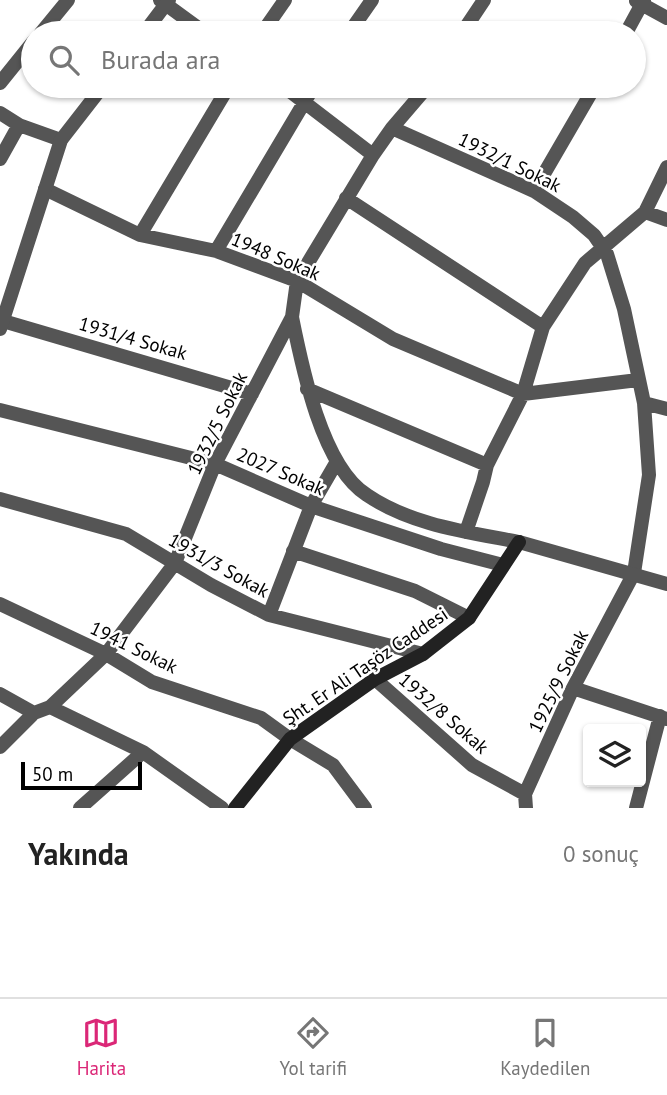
<!DOCTYPE html>
<html lang="tr">
<meta charset="utf-8">
<style>
:root{--surface:#fff;--page:#f6f6f6;--text:#222;--muted:#767676;--line:#e0e0e0;--accent:#db2777}
body{margin:0;font-family:"PT Sans",sans-serif;background:var(--page);color:var(--text)}
.controls{position:absolute;right:21px;bottom:21px;display:grid;overflow:hidden;border-radius:7px;box-shadow:0 2px 5px #0004}
.controls button{width:63px;height:63px;display:grid;place-items:center;padding:0;border:0;border-bottom:2px solid var(--line);background:var(--surface);color:var(--text);font:35px sans-serif}
.scale{position:absolute;left:21px;bottom:18px;width:121px;box-sizing:border-box;padding-left:7px;border:4px solid #000;border-top:0;font-size:19px;line-height:24px;white-space:nowrap;color:#000;-webkit-text-stroke:5px #fff;paint-order:stroke}
.list{margin:0;padding:0;list-style:none}
h2{display:flex;justify-content:space-between;align-items:center;height:91px;margin:0;padding:0 28px;font-size:30px}
h2 small{font-size:23px;font-weight:400;color:var(--muted)}
.icon{flex:none;width:38px;height:38px;fill:none;stroke:currentColor;stroke-width:2;stroke-linecap:round;stroke-linejoin:round}
.map{position:relative;flex:none;width:667px;height:808px;overflow:hidden}
.search{position:absolute;background:var(--surface);box-shadow:0 2px 5px #0004;left:21px;right:21px;top:21px;height:77px;display:flex;align-items:center;gap:18px;box-sizing:border-box;padding:0 24px;border-radius:38px;color:var(--muted);font-size:26px}
.sheet{height:189px;background:var(--surface)}
nav{display:flex;justify-content:space-around;align-items:center;box-sizing:border-box;height:98px;border-top:2px solid var(--line);background:var(--surface);font-size:19px;color:var(--muted)}
nav a{display:grid;justify-items:center;gap:4px}
nav .on{color:var(--accent)}
.map>svg:first-child{display:block}
.lines{fill:none;stroke-linecap:round;stroke-linejoin:round}
.minor{stroke:#555;stroke-width:14}
.tertiary{stroke:#555;stroke-width:14}
.secondary{stroke:#222;stroke-width:14}
.labels{text-anchor:middle;dominant-baseline:central;stroke-width:5;stroke-linejoin:round;paint-order:stroke}
.street-label{font-size:19px;fill:#000;stroke:#fff}
</style>
<div class="map">
<svg width="667" height="808" viewBox="0 0 667 808">
<rect width="100%" height="100%" fill="#fff"/>
<g class="lines">
<path class="minor" d="M160,0L205,33
M636,1L667,18
M41,33L68,0
M262,33L285,0
M349,33L372,0
M462,33L484,0
M626,33L644,0
M0,83L33,42
M283,86L373,155
M0,113L19,125L61,140
M392,128L534,191L573,217L594,235L607,254L624,309L644,403L649,475L634,573L573,688L525,794L526,808
M0,159L19,125
M45,189L140,235L216,251L297,281L393,339L523,394L638,380
M534,191L595,86
M346,198L543,327
M645,212L667,220
M140,235L229,86
M216,251L314,86
M292,317C302,367 322,467 367,495C411,525 467,532 519,542
M3,321L252,394
M307,389L487,465
M644,403L667,409
M0,410L215,464L311,506L441,549L503,565
M0,499L126,534L211,585L269,615L423,654
M466,532L483,482L487,465L523,394L543,327L585,263L645,212L667,167
M293,551L415,591L469,618
M0,604L106,654L152,682L261,718L290,739L333,765L365,808
M269,615L311,506L336,463
M375,679L472,765L525,794
M573,688L667,719
M0,694L34,713
M50,707L143,752L222,808
M0,747L34,713L50,707L106,654L175,563L215,464L292,317L297,281L373,155L392,128L428,86
M80,808L143,752
M636,808L660,716"/>
<path class="tertiary" d="M144,33L169,0
M0,329L61,140L103,86
M519,542L667,584"/>
<path class="secondary" d="M235,808L290,739L375,679L423,654L469,618L519,542"/>
</g>
<g class="labels">
<g class="street-label">
<text transform="translate(510 162) rotate(26)">1932/1 Sokak</text>
<text transform="translate(276 256) rotate(23)">1948 Sokak</text>
<text transform="translate(133 338) rotate(16)">1931/4 Sokak</text>
<text transform="translate(217 423) rotate(-64)">1932/5 Sokak</text>
<text transform="translate(281 471) rotate(23)">2027 Sokak</text>
<text transform="translate(219 565) rotate(29)">1931/3 Sokak</text>
<text transform="translate(134 647) rotate(26)">1941 Sokak</text>
<text transform="translate(365 666) rotate(-34)">Şht. Er Ali Taşöz Caddesi</text>
<text transform="translate(558 681) rotate(-64)">1925/9 Sokak</text>
<text transform="translate(444 713) rotate(41)">1932/8 Sokak</text>
</g>
</g>
</svg>
<div class="controls">
<button><svg class="icon" aria-label="layers" viewBox="0 0 24 24"><path d="M12 4l9 5-9 5-9-5zM3 14l9 5 9-5"/></svg></button>
</div>
<div class="scale">50 m</div>
<div class="search"><svg class="icon" aria-label="search" viewBox="0 0 24 24"><circle cx="10" cy="10" r="6"/><path d="M15 15l6 6"/></svg>Burada ara</div>
</div>
<section class="sheet">
<h2>Yakında<small>0 sonuç</small></h2>
<ul class="list">
</ul>
</section>
<nav>
<a class="on"><svg class="icon" aria-label="map" viewBox="0 0 24 24"><path d="M3 6l6-2 6 2 6-2v14l-6 2-6-2-6 2zM9 4v14M15 6v14"/></svg>Harita</a>
<a><svg class="icon" aria-label="directions" viewBox="0 0 24 24"><path d="M12 3l9 9-9 9-9-9zM9 14v-3h6M13 9l2 2-2 2"/></svg>Yol tarifi</a>
<a><svg class="icon" aria-label="saved" viewBox="0 0 24 24"><path d="M7 4h10v16l-5-4-5 4z"/></svg>Kaydedilen</a>
</nav>
